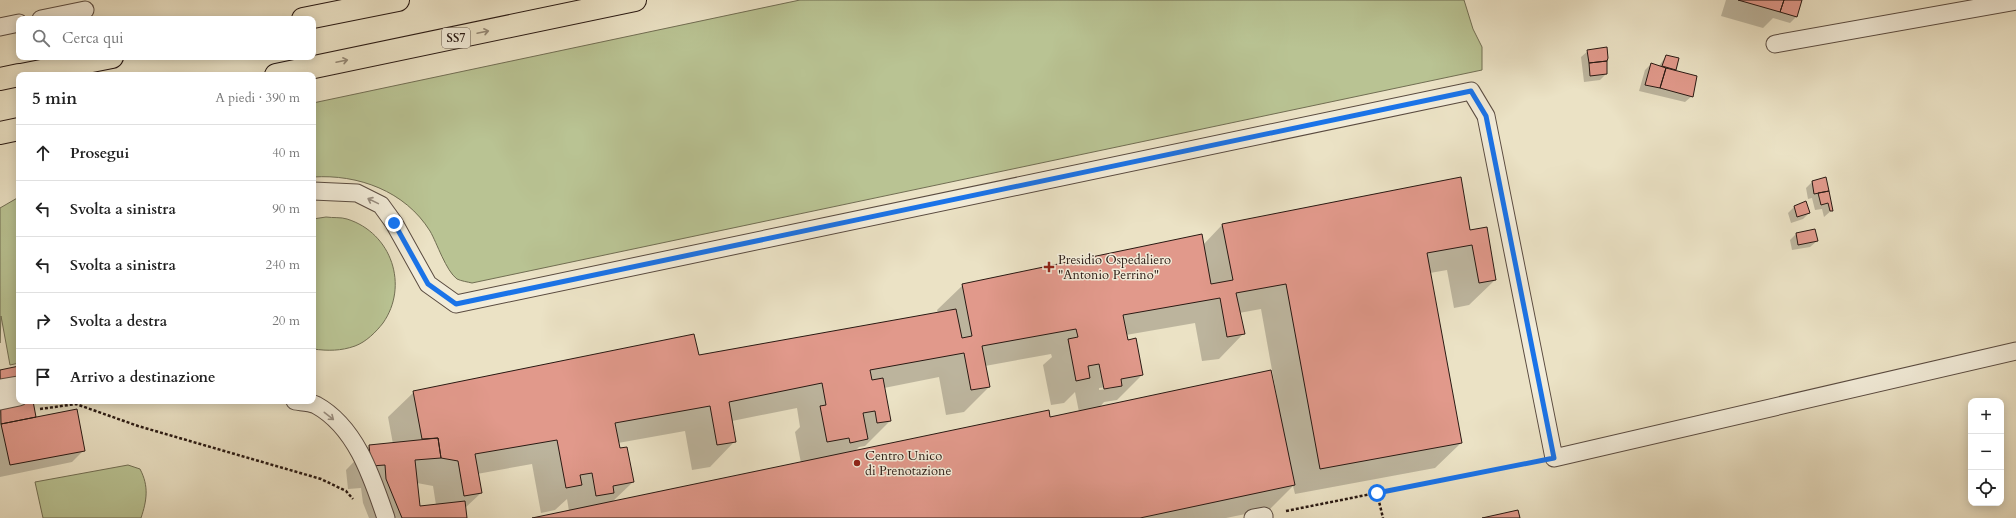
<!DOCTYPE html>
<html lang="it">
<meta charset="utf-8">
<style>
:root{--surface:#fff;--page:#f2f2f2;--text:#222;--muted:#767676;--line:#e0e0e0}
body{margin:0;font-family:Cardo,serif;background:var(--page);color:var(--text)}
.controls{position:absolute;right:12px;bottom:12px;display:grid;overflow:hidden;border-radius:8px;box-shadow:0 2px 10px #0003}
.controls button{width:36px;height:36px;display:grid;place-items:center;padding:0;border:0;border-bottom:1px solid var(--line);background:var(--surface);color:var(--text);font:20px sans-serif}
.stop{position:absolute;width:12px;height:12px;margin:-9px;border:3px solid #1a73e8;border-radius:50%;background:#fff}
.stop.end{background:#1a73e8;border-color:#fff;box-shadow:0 1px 4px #0008}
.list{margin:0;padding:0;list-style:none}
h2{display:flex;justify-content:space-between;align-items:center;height:52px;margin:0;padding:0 16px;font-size:17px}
h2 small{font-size:13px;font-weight:400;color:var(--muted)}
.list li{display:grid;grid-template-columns:26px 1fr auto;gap:12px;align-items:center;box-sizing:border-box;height:56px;padding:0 16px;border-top:1px solid var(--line)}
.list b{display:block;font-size:15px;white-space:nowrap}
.list em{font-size:13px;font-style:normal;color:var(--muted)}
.icon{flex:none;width:22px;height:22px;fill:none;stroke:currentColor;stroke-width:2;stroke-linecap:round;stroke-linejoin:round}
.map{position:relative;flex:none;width:2016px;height:518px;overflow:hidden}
.search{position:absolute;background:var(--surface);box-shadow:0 2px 10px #0003;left:16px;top:16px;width:300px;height:44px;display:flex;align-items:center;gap:10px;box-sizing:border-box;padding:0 14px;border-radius:8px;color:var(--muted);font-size:15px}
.panel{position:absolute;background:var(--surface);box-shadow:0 2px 10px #0003;left:16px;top:72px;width:300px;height:332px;border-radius:8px}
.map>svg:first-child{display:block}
.green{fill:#b9c393;stroke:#716e53}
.shadow{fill:#0003;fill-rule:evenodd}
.building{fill:#e1998b;stroke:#291913}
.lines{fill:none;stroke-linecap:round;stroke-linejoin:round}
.lane-casing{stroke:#5a4b40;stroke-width:19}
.highway-casing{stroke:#291913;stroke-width:24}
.path{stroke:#291913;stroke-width:2.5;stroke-dasharray:3 2;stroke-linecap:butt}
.lane{stroke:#f2ecd9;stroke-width:17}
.highway{stroke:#ebe2c5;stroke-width:22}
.oneway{stroke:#948875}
.oneway2{stroke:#988d80}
.route{stroke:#1a73e8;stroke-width:5}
.poi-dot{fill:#8f2418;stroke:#f2ecd9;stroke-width:1.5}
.labels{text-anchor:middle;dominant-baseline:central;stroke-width:3;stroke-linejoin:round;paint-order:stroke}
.shield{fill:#f2ecd9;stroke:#65584e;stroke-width:1}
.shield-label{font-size:12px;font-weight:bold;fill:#291913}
.poi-label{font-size:13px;fill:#291913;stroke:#f2ecd9;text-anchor:start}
</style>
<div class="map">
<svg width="2016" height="518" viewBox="0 0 2016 518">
<rect width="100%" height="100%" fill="#ebe2c5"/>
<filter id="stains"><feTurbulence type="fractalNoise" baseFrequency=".005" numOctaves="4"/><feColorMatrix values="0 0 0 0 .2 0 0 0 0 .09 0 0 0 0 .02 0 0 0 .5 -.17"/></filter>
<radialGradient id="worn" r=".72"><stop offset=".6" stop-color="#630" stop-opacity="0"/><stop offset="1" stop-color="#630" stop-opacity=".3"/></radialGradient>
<path class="green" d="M800,0H1464L1473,29L1482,47V70L472,283C468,282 461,281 457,279C446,271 437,243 430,231C405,191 358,174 313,177V103Z
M19,197V363L10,365L1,316L0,343V208Z
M326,217C333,218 341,217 347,219C392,233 409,286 383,323C376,332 366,342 355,346C341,351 328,351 313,349V219Z
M128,465L140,469C149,486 147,500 141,518H43L35,482Z"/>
<path class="shadow" d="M1726,0H1801L1796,17L1790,23L1773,18L1763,28L1721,16Z
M1588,51L1606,74L1600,80L1584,82L1581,57Z
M1666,56L1678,59L1675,71L1692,96L1685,102L1639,91L1645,70L1651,64L1659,66Z
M1460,178L1469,231L1495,280L1469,305L1454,308L1447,270L1430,273L1461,443L1435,468L1295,494L1293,486L1270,509L1226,518H537L569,511L567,499L555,510L541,513L532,464L477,474L481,493L465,508L466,518H369L363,503L361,488L348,489L346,470L369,446L393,444L388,417L414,392L698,356L938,313L937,310L963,285L1203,245L1222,225ZM1261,309L1277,398L1099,408L1104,402L1117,400L1142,375L1126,335L1195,323L1202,361L1219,359L1244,333L1239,313ZM1051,354L1052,357L1043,365L1051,405L1064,403L1075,392L1079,412L855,451L859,447L865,446L890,421L884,388L939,377L946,415L964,412L989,387L985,366ZM1116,386L1113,388L1099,390V388ZM797,408L800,427L795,432L801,463L612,502L633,482L618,443L685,431L692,470L710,467L735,441L732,421ZM417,483L433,486L436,505L419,507Z
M1825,178L1832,210L1824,217L1822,209L1815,210L1812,198L1808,199L1806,188L1813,181Z
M1806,203L1809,213L1803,219L1791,223L1788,213L1794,207Z
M1796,234L1817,241L1810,247L1792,250L1790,240Z
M19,367V401H32L35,416L33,419L84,450L72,462L0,477V371Z"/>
<path class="building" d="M1738,0H1784L1780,12Z
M1784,0H1802L1797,17L1780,12Z
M1607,47L1608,58L1607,61L1589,63L1587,50Z
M1666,55L1679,58L1676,70L1662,66Z
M1607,61V74L1590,76L1589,63Z
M1651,63L1666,68L1660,88L1645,85Z
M1666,68L1697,76L1693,97L1660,88Z
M1461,177L1470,230L1487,227L1496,280L1479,283L1472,245L1427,253L1462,443L1320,469L1286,284L1236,293L1245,334L1227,337L1220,298L1123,315L1128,340L1136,338L1143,375L1121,379L1122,386L1104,389L1099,364L1088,366L1090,378L1076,381L1068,339L1078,337L1076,329L982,346L990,387L971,390L964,353L870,370L872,380L883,378L891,421L877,423L875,411L863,413L868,439L850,443L849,438L827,442L820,406L826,405L822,383L729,402L736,442L717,445L710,406L615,423L620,448L627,447L634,482L613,486L614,493L596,496L592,473L580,475L582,485L566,488L557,440L475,454L482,493L464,496L458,461L441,458L438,438L422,439L413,391L694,334L699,355L956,309L962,338L972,336L962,284L1202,234L1211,284L1233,280L1222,224Z
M1826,177L1829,191L1814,194L1812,181Z
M1829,191L1833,211H1830L1828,203L1821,205L1818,193Z
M1806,201L1810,213L1797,217L1794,206Z
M1815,229L1818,241L1798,245L1796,233Z
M19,366V401H33L36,417L1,424L0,370Z
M1271,370L1295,485L1140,518H532L1049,410L1050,417Z
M77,409L85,451L10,465L1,424Z
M438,438L441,458L415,460L420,506L465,501L467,518H402L386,479L385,465L371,466L369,445Z
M1518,510L1520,518H1482Z"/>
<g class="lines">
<g class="lane-casing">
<path id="lane" d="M41,19L85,10
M0,27L19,23
M1775,44L2016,1
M313,191L357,193L381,205L394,223L428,284L456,304L1471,91L1486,116L1554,458L2016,351
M0,388L19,385
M0,401L19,397
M295,401C301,402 310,402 316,405C356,427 372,477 386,518
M1253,518L1264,516V518"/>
</g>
<g class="highway-casing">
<path id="highway" d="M303,19L398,0
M21,75L112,57
M276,75L635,0
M0,79L19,75
M0,133L19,129"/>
</g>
<path class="path" d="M40,409L76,404L138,426L321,479L346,491L353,499
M1377,493L1383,518
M1286,511L1532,462"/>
<use href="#lane" class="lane"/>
<use href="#highway" class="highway"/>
</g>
<defs><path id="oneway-shaft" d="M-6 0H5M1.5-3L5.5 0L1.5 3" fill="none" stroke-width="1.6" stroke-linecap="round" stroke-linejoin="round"/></defs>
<g class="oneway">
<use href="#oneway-shaft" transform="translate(483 32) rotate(-12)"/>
<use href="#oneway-shaft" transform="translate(342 61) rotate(-12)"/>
</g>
<g class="oneway2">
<use href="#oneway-shaft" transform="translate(373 201) rotate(-154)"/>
<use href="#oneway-shaft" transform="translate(329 416) rotate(38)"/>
</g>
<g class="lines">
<path class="route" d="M394,223L428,284L456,304L1471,91L1486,116L1554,458L1377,493"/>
</g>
<g class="poi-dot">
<path d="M1047 261h4v4h4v4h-4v4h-4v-4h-4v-4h4z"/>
<circle cx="857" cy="463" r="4"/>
</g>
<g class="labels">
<rect class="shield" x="442" y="28" width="28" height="20" rx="3"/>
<g class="shield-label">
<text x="456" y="38">SS7</text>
</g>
<g class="poi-label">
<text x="1058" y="260">Presidio Ospedaliero<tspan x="1058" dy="15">"Antonio Perrino"</tspan></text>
<text x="865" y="456">Centro Unico<tspan x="865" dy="15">di Prenotazione</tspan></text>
</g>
</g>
<rect width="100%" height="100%" filter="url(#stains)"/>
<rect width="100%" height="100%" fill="url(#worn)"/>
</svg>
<div class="controls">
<button>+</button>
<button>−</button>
<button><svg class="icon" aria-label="locate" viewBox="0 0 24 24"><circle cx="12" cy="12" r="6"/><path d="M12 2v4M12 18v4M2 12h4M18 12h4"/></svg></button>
</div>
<div class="stop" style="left:1377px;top:493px"></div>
<div class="stop end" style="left:394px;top:223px"></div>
<div class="search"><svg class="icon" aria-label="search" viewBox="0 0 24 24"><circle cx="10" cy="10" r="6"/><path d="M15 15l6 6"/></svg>Cerca qui</div>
<section class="panel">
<h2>5 min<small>A piedi · 390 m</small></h2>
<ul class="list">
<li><svg class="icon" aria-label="ahead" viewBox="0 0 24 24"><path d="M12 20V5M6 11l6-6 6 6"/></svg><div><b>Prosegui</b></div><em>40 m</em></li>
<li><svg class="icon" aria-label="left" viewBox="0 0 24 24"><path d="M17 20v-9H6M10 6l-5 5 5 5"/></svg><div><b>Svolta a sinistra</b></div><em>90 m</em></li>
<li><svg class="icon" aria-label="left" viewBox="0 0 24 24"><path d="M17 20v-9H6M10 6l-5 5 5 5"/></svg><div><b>Svolta a sinistra</b></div><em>240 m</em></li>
<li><svg class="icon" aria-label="right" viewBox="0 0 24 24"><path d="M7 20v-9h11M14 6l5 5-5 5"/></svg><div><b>Svolta a destra</b></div><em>20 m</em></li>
<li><svg class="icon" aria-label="arrive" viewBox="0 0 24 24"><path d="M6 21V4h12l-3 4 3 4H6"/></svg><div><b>Arrivo a destinazione</b></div></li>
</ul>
</section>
</div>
